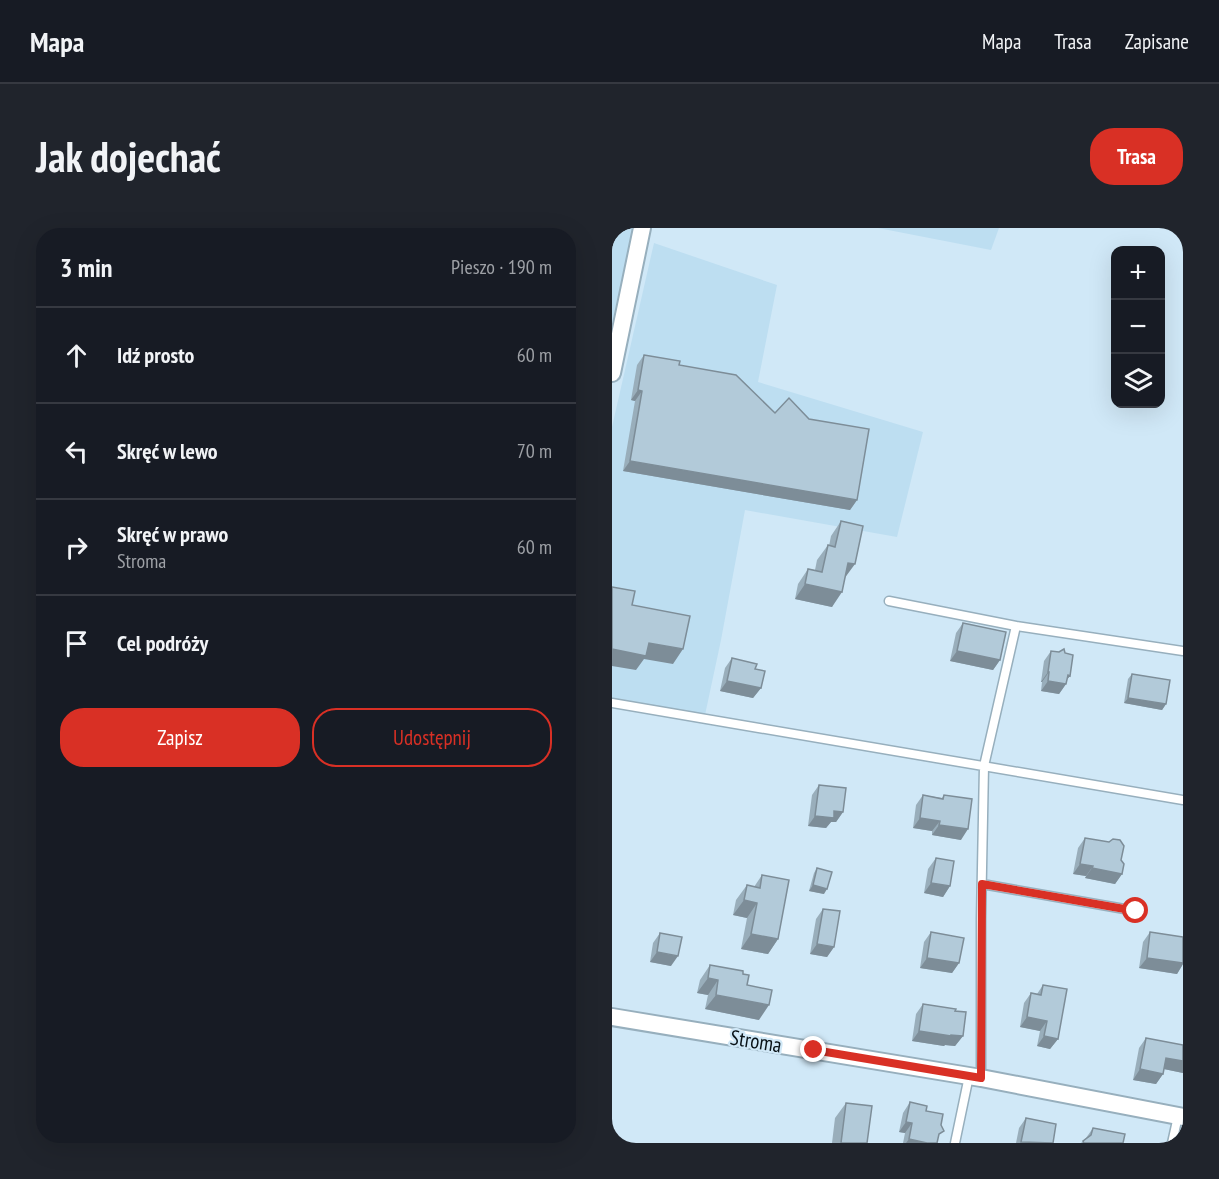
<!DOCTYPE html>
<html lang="pl">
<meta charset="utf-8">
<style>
:root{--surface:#171b24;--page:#20242c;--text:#f1f3f6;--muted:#9ea1a6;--line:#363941;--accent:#d93025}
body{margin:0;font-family:"PT Sans Narrow",sans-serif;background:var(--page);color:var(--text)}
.controls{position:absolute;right:18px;top:18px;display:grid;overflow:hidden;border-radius:12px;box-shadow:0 6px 24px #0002}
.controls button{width:54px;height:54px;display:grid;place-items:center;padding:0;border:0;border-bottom:2px solid var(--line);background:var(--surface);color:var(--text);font:30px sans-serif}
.stop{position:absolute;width:18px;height:18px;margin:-14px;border:4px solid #d93025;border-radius:50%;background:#fff}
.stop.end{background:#d93025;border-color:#fff;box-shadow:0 2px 6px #0008}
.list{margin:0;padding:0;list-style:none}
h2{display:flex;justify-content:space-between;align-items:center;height:78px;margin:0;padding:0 24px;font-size:26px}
h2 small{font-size:20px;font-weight:400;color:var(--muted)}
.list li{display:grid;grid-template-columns:39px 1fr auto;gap:18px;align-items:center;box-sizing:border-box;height:96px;padding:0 24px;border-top:2px solid var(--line)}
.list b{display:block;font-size:22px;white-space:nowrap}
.list p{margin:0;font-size:20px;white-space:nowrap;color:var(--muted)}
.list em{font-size:20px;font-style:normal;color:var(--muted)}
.actions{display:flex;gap:12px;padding:18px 24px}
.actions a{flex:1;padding:14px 0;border:2px solid var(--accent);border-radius:24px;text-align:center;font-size:21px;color:var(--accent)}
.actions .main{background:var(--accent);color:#fff}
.icon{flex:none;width:33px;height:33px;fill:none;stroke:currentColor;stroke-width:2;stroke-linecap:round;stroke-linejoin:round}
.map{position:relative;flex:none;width:571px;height:915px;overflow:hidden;border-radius:24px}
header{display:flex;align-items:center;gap:36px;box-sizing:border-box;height:84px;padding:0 30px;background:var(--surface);border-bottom:2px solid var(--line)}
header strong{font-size:28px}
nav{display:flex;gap:33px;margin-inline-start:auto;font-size:21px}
.intro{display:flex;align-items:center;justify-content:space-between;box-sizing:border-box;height:144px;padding:0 36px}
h1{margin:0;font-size:42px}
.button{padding:15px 27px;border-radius:24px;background:var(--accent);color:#fff;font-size:21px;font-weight:700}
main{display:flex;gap:36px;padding:0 36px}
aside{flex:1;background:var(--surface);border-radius:24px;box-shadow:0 6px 24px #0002}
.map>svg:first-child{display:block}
.built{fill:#bddef1}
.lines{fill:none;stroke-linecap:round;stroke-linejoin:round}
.service-casing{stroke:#97afbd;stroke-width:11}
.minor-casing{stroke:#97afbd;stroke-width:20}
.service{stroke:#fff;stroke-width:8}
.minor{stroke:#fff;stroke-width:16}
.wall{fill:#99aebb}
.shaded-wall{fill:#7d8d98}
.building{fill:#b2cad9;stroke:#7d8d98;stroke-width:1.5}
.route{stroke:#d93025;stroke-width:8}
.labels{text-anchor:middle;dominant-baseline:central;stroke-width:4.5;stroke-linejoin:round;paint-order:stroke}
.street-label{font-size:21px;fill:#091217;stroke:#d0e8f7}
</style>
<header>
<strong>Mapa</strong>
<nav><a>Mapa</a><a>Trasa</a><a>Zapisane</a></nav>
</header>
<div class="intro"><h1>Jak dojechać</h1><a class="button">Trasa</a></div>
<main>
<aside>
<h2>3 min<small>Pieszo · 190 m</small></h2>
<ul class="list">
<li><svg class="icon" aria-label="ahead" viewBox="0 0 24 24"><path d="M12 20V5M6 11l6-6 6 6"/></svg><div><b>Idź prosto</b></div><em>60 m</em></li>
<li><svg class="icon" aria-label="left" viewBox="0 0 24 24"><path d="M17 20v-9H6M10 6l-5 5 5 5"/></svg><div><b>Skręć w lewo</b></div><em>70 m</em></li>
<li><svg class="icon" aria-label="right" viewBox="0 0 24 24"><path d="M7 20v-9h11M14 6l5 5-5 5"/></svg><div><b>Skręć w prawo</b><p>Stroma</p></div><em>60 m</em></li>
<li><svg class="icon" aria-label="arrive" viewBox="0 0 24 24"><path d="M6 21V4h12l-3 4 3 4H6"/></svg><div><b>Cel podróży</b></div></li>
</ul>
<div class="actions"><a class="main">Zapisz</a><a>Udostępnij</a></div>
</aside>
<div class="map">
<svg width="571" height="915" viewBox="0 0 571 915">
<rect width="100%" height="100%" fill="#d0e8f7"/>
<path class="built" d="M0,0H21L0,96Z
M266,0H387L379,22Z
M42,15L165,57L146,154L311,204L285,309L133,282L109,412L93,487L0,471V199Z"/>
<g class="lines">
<g class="service-casing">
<path id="service" d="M277,373L404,398L372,538L369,691V850
M404,398L571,423
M0,475L571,572
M370,656L524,683
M343,915L357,848
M560,915L566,888"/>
</g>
<g class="minor-casing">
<path id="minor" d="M0,145L30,0
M0,789L369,850L571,889"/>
</g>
<use href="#service" class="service"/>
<use href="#minor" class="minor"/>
</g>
<path class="wall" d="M32,127L67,137L245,272L238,282L11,243L23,173L19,172L25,137Z
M229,293L233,350L220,379L183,371L186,356L196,341L203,342L205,332L216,317L217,318L219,308Z
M351,395L388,432L381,442L338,433L344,405Z
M439,423L458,448L455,451L454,456L447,466L429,463L430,454H429L432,433Z
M120,430L143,441L149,460L141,470L108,463L113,440Z
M520,446L554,476L550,482L512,475L516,451Z
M207,557L231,584L224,594H219L214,600L196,598L200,567Z
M311,567L330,570L332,567L349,612L320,607V603L301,600L304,577Z
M473,610L509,632L510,646L503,656L473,650L474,648L461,646L466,620Z
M324,630L338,658L331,669L312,665L316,641Z
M205,640L212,666L197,663L202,645Z
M150,647L166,711L156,726L129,721L135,690L121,687L124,672L135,657L142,659Z
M211,681L222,719L215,729L198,726L204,691Z
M319,704L347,735L340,745L308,740L312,714Z
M538,704L571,709V736L565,746L527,740L531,714Z
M48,705L59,738L38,734L41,715Z
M98,737L131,746L147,792L93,781L96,767L85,765L88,752Z
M431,757L446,811L438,821L425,818L428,803L408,799L412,775L419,765L425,766Z
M311,776L343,783L351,808L343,818L333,817L332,818L300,813L304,786Z
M534,810L571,817V845L552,841L551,846L544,856L521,852L527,820Z
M298,874L314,883L326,912L325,915H291L293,905L287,904L291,885Z
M234,875L255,915H220L223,890Z
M414,890L441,915H404L407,900Z
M481,900L511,915H469L474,910Z"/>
<path class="shaded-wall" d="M26,162L30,163L23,173L19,172Z
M18,233L245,272L238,282L11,243Z
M236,335L243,336L232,351Z
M193,356L230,364L220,379L183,371Z
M37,415L71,421L61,436L32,431L24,442L0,438V421Z
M345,423L388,432L381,442L338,433Z
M436,444H437L430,454H429Z
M456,447L458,448L452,455L454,456L447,466L429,463L436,453Z
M115,453L149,460L141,470L108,463Z
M516,470L554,476L550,482L512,475Z
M222,583L231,584L224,594H219L214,600L196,598L203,588Z
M308,590L328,593L320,603L301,600Z
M327,597L356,601L349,612L320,607Z
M468,636L481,638L474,648L461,646Z
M480,640L510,646L503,656L473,650Z
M319,655L338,658L331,669L312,665Z
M201,657L215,661L212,666L197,663Z
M132,672L145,675L135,690L121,687Z
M139,706L166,711L156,726L129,721Z
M205,716L222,719L215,729L198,726Z
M45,724L66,728L59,738L38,734Z
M315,730L347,735L340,745L308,740Z
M535,730L571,735V736L565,746L527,740Z
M96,750L106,752L96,767L85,765Z
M104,767L157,777L147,792L93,781Z
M415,789L435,793L428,803L408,799Z
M307,803L339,807L351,808L343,818L333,817L332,818L300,813Z
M432,808L446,811L438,821L425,818Z
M554,830L571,833V845L547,840Z
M528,841L551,846L544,856L521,852Z
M294,894L300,895L293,905L287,904Z
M297,911L315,915H294Z"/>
<path class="building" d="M32,127L68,133L67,137L124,147L163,185L177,170L197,191L257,201L245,272L18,233L30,163L26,162Z
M229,293L251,298L243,336L236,335L230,364L193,356L196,341L210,344L216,317L223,319Z
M0,359L23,363L20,377L78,388L71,421L37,415L34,428L0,421Z
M351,395L394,404L388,432L345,423Z
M452,421L453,425L461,427L458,448L456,447L454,456L436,453L437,444H436L439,423L447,424Z
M120,430L145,436L143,441L153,443L149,460L115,453Z
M520,446L558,452L554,476L516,470Z
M207,557L234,560L231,584L222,583V590L203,588Z
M311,567L331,571L332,567L360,571L356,601L327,597L328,593L308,590Z
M473,610L497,614L501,611L508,612L512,618L509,632L512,636L510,646L480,640L481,638L468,636Z
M324,630L342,633L338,658L319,655Z
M205,640L220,644L215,661L201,657Z
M150,647L177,652L166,711L139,706L145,675L132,672L135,657L148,660Z
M211,681L228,683L222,719L205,716Z
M319,704L352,710L347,735L315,730Z
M538,704L571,709V735L535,730Z
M48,705L70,709L66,728L45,724Z
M98,737L131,743V746L137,747L135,757L160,762L157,777L104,767L106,752L96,750Z
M431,757L455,761L446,811L432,808L435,793L415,789L419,765L429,767Z
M311,776L344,781L343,783L354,784L351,808L339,807V808L307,803Z
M534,810L571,817V833L554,830L551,846L528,841Z
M298,874L315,878L314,883L331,886L329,897L332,903L327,906L325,915H315L297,911L300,895L294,894Z
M234,875L260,878L255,915H229Z
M414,890L444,896L441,915L409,914Z
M481,900L513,906L511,915H472L471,913L479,907Z"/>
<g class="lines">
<path class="route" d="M202,822L369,850L370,656L524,683"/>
</g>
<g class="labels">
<g class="street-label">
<text transform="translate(144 813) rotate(9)">Stroma</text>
</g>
</g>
</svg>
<div class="controls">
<button>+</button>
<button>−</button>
<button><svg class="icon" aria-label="layers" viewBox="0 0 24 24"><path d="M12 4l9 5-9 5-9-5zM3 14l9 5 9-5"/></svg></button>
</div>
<div class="stop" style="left:524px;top:683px"></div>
<div class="stop end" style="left:202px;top:822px"></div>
</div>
</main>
